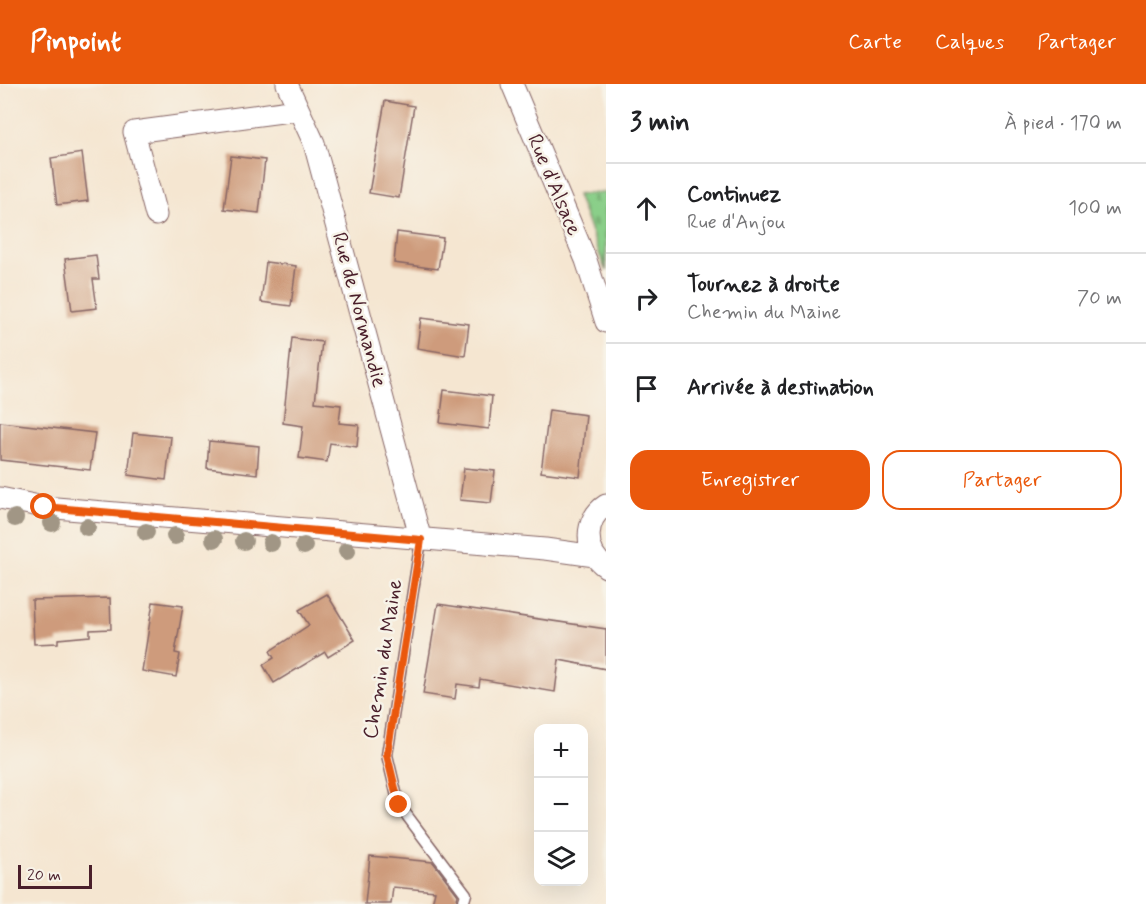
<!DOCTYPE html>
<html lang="fr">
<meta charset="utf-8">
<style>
:root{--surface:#fff;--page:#f6f6f6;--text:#202124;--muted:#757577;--line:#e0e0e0;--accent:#ea580c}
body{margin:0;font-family:Mynerve,sans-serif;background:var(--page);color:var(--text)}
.controls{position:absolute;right:18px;bottom:18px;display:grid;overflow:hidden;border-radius:12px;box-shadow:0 6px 24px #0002}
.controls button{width:54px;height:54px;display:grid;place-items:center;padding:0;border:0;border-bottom:2px solid var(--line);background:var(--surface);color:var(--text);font:30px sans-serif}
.scale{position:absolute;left:18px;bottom:15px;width:74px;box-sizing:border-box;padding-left:6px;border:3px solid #4a1f2b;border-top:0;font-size:16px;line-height:21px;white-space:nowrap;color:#4a1f2b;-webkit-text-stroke:4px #f7f3e8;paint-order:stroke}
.stop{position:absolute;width:18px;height:18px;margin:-14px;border:4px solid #ea580c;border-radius:50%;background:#fff}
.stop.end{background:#ea580c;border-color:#fff;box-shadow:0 2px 6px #0008}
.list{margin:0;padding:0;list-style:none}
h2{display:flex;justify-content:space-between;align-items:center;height:78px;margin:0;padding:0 24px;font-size:26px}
h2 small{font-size:20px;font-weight:400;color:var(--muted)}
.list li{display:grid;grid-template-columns:39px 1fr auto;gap:18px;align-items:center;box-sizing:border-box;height:90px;padding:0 24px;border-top:2px solid var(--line)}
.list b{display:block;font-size:22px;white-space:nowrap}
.list p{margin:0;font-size:20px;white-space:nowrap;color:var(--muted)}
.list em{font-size:20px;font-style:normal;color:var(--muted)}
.actions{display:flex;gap:12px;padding:18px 24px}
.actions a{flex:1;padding:14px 0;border:2px solid var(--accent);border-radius:18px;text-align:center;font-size:21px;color:var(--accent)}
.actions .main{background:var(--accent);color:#fff}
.icon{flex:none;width:33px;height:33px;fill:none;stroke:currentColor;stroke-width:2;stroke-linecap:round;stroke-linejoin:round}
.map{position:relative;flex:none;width:606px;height:820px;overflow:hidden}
header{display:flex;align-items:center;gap:36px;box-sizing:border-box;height:84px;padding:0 30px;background:var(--accent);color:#fff}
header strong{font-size:28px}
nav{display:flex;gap:33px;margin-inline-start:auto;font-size:21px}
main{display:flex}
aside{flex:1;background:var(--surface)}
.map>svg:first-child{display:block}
.cemetery{fill:url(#cemetery-stones);stroke:#6a775a;stroke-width:1.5}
.building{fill:#ce9b7c}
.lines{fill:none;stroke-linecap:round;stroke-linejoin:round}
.lane-casing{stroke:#866565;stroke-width:13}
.street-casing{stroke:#866565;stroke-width:23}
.lane{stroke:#fff;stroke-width:10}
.street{stroke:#fff;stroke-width:21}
.tree{fill:#a19685}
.route{stroke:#ea580c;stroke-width:8}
.labels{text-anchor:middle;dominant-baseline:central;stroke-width:5;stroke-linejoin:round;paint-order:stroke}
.street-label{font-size:21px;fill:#4a1f2b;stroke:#f7f3e8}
</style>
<header>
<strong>Pinpoint</strong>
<nav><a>Carte</a><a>Calques</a><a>Partager</a></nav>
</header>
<main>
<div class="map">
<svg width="606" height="820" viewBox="0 0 606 820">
<defs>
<pattern id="cemetery-stones" width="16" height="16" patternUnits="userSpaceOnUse" patternTransform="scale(1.5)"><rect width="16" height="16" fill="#8acf89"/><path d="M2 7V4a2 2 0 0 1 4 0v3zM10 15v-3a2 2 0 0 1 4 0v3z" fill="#79b176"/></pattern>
</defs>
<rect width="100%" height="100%" fill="#f7f3e8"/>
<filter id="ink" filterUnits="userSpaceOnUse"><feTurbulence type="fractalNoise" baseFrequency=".0167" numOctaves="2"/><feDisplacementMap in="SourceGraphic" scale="12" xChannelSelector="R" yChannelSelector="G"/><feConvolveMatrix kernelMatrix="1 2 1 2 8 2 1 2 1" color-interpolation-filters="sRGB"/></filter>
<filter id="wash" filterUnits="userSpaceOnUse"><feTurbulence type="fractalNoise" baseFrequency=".008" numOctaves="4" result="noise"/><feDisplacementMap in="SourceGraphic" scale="24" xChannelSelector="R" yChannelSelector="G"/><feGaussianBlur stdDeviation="1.35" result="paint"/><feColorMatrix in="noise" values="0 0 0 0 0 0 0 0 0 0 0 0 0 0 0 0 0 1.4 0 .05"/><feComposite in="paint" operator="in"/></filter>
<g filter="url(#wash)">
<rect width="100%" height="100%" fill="#f5e6d1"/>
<path class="cemetery" d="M606,108V187L577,111Z"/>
<g id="blocks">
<path class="building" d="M385,17L414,22L399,114L369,109Z
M82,69L88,117L57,121L51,74Z
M231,72L265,76L259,129L224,125Z
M397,148L443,154L438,185L394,179Z
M96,171L99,195H93L97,224L72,227L65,175Z
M266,178L296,182L291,222L261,218Z
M421,234L469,240L465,272L417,264Z
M292,254L322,258L315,318L341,321L339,339L359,341L357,363L330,359L327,378L299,374L303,342L283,339Z
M444,306L492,312L489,345L440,339Z
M549,326L586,331L580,393L541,388Z
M0,338L95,349L90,386L0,376Z
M133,349L171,353L166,396L128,391Z
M209,357L259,362L257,390L207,384Z
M464,384L495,387L491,419L460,416Z
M327,510L355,556L328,573L325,568L274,599L263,581L274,574L270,567L309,541L299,526Z
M110,514L111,545L90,546V552L58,555V559L34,560L32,516Z
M153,518L183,522L175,569L180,570L176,593L142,587Z
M438,520L606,545V585L559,576L555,608L480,595L479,603L457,600L455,615L423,610Z
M370,772L433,778L458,811L456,820H432L435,807L393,803L391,820H365Z"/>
</g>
</g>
<g filter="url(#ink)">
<use href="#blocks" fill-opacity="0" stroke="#866565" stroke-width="1.5"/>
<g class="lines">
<g class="lane-casing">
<path id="lane" d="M421,456L387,671L399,721L466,810L463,820"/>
</g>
<g class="street-casing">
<path id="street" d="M287,0L314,59L421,456
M512,0L586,176L606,238
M156,131L134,48L297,26
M0,414L44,423L545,465L595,472
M606,421C584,435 583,468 606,483"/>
</g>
<use href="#lane" class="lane"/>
<use href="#street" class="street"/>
</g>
<g class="tree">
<circle cx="15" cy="434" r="9"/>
<circle cx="52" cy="439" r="9"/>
<circle cx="87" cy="443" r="9"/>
<circle cx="146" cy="448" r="9"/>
<circle cx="175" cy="452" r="9"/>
<circle cx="214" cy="455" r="9"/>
<circle cx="244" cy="457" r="9"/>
<circle cx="271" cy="459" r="9"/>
<circle cx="304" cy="462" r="9"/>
<circle cx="347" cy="467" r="9"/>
</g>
</g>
<g class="lines" filter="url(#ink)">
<path class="route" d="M44,423L421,456L387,671L399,721"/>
</g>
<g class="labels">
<g class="street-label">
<text transform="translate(554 101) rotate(67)">Rue d'Alsace</text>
<text transform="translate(359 226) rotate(75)">Rue de Normandie</text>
<text transform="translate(383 575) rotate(-81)">Chemin du Maine</text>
</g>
</g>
</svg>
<div class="controls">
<button>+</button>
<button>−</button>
<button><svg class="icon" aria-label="layers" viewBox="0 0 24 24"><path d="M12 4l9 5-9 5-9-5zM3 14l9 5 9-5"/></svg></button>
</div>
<div class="scale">20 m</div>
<div class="stop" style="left:44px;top:423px"></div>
<div class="stop end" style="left:399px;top:721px"></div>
</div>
<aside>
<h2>3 min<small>À pied · 170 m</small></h2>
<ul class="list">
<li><svg class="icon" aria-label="ahead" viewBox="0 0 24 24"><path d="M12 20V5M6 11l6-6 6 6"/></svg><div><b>Continuez</b><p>Rue d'Anjou</p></div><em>100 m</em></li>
<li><svg class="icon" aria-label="right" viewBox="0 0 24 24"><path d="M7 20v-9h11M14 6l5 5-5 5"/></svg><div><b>Tournez à droite</b><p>Chemin du Maine</p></div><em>70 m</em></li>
<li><svg class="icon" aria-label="arrive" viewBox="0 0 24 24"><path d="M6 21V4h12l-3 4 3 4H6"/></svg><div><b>Arrivée à destination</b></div></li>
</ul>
<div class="actions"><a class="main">Enregistrer</a><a>Partager</a></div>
</aside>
</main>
